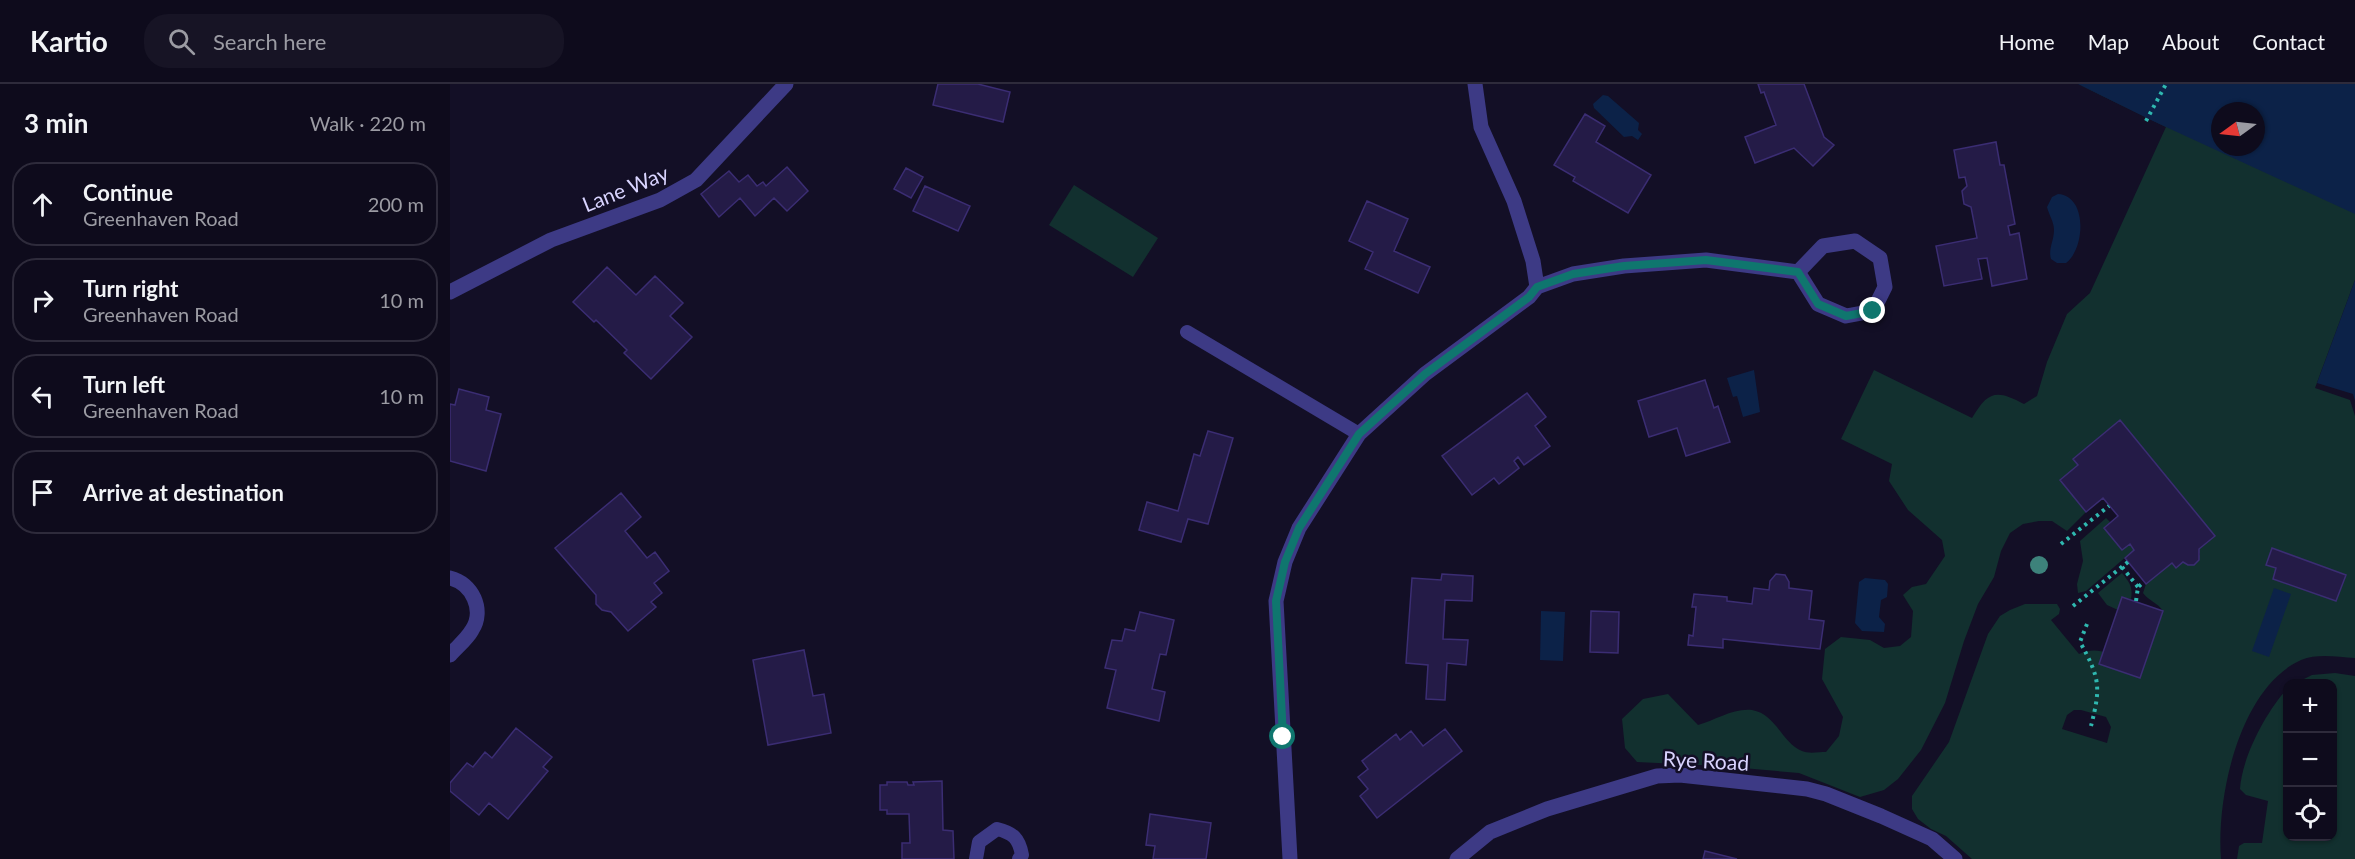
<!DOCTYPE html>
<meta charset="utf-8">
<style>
:root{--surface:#0e0b1c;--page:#171425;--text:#f1f3f6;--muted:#9b9ba3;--line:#2e2b3b}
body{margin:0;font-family:Lato,sans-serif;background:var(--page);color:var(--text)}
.controls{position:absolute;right:18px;bottom:18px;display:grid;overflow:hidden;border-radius:12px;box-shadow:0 2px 4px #0004}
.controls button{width:54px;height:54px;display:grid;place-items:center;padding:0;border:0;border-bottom:2px solid var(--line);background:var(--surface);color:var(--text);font:30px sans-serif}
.compass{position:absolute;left:1761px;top:18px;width:54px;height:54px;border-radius:50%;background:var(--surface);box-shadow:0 2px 4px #0004;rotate:255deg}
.stop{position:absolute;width:18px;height:18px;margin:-14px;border:4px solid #0f766e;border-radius:50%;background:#fff}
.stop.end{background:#0f766e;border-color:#fff;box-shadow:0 2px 6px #0008}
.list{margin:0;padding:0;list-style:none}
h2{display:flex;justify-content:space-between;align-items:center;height:78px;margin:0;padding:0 24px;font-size:26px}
h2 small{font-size:20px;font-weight:400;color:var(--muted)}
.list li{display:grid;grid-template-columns:39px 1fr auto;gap:18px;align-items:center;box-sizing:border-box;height:84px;margin:0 12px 12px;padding:0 12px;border:2px solid var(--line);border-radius:24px}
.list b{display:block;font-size:22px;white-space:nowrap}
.list p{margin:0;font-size:20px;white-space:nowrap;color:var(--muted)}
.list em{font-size:20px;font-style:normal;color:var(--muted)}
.icon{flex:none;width:33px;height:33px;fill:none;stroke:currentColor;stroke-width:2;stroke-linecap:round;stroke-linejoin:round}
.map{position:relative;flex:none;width:1905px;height:775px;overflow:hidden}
header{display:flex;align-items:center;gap:36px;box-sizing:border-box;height:84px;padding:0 30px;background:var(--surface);border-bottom:2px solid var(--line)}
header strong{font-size:28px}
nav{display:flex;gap:33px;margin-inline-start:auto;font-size:21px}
.search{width:420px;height:54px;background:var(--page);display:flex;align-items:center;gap:15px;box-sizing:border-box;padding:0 21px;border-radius:24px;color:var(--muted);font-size:22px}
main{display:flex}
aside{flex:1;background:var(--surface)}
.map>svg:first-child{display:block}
.green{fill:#12302f;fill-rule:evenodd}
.water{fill:#0c2248;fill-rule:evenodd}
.building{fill:#241b47;stroke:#3b2d73;stroke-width:1.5}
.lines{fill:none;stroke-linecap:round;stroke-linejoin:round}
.path{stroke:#2fb8b0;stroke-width:4;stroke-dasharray:3 4.5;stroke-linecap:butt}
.service{stroke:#3d3a85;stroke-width:14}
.minor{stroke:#3d3a85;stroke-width:15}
.tree{fill:#3d827b}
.route{stroke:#0f766e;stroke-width:8}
.labels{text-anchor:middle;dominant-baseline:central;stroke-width:5;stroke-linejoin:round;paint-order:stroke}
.street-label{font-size:21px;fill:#d9d4ff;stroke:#130f26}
</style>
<header>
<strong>Kartio</strong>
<div class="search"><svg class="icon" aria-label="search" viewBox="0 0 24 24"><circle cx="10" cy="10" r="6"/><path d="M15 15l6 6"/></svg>Search here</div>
<nav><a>Home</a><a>Map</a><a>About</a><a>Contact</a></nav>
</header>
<main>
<aside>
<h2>3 min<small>Walk · 220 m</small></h2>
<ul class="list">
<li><svg class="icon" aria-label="ahead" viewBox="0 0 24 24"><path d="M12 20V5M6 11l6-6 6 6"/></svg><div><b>Continue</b><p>Greenhaven Road</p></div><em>200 m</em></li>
<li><svg class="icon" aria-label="right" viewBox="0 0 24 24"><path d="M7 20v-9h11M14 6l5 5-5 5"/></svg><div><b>Turn right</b><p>Greenhaven Road</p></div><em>10 m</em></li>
<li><svg class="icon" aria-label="left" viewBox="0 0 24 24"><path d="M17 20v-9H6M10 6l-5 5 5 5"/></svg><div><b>Turn left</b><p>Greenhaven Road</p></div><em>10 m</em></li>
<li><svg class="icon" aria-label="arrive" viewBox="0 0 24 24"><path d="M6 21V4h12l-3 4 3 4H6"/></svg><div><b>Arrive at destination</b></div></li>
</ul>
</aside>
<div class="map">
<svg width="1905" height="775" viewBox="0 0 1905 775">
<rect width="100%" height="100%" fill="#130f26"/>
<path class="green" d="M1628,0L1770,63L1905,129V196L1865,304L1900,316L1905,332V574C1887,573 1868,569 1851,576C1789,604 1766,714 1771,775H1522L1496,752L1481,745L1468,735L1462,725V712L1499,658L1538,550L1550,532L1560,526L1575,520H1607L1610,525L1609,530L1601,536L1629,570C1657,558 1669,580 1690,594L1713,527C1708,519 1698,516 1693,509L1696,500L1722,479L1726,484L1733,478L1738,481H1744L1750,470L1670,336L1623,375L1628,381L1610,396L1636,428L1617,447L1602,437H1589L1573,440L1560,449L1551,467L1544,493L1528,520L1514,557L1495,619L1471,666L1448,695L1434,706L1410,713L1349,689L1270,682L1187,678L1175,664L1172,635L1193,615L1218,610L1248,641C1266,636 1283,624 1302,626C1326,630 1332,659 1352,667C1358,670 1369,668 1376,668L1389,652L1393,633L1372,595L1375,565L1391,553L1420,556L1434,564L1450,562L1461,553L1463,527L1453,511L1462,503L1476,500L1495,472L1492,456L1458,426L1439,397L1442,380L1391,355L1424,286L1522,334C1538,307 1546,305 1574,320L1587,312L1597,278L1617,230L1640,209L1716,43ZM1624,626H1631L1656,633L1661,643L1657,659L1612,645L1617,631Z
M624,101L708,154L683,193L599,141Z
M1656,434L1660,438L1654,444L1672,466L1680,460L1684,466L1636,507L1628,509L1627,500L1633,477L1630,457Z
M1672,489C1680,499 1683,503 1681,515L1672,513L1668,526L1657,521L1648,509Z
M1885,589L1905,592V775H1787L1789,762L1794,759H1812L1818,717L1796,711L1790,705C1792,673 1816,628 1837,605L1838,752H1882V600L1846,599L1862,591Z"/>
<path class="water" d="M1628,0H1905V130L1703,37ZM1770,27H1806V63H1770Z
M1153,11L1158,12L1189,39L1188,46L1192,50L1188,56L1182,52L1174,53L1144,24L1143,20Z
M1608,110C1638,112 1635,165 1616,179H1607L1601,175C1598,165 1604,157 1604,146C1604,138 1599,131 1597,123L1602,113Z
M1905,196V317L1903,310L1867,299Z
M1304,286L1310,328L1293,333L1287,312L1283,313L1277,294Z
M1415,494L1435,496L1438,500L1437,513L1431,516L1429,533L1435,540L1434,548L1412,547L1405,539L1409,498Z
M1824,504L1841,510L1819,573L1802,567Z
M1091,527L1115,528L1113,577L1090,576Z"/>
<path class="building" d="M488,0H528L560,8L553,38L483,21Z
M1308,0H1354L1374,53L1384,61L1363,82L1344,64L1305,79L1295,53L1326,41L1314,8L1311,9Z
M1135,30L1155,42L1146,58L1201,91L1178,129L1123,97L1125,93L1104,81Z
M1546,58L1550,81H1554L1565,140L1558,142L1560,151L1569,149L1577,195L1542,202L1537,174L1528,175L1532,195L1494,202L1486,162L1527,154L1521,123L1514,120L1512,107L1517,102L1515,93L1509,94L1504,66Z
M337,83L358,107L337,127L324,114L305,132L290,114L269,133L251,110L279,87L289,98L298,91L307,102L313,98L316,102Z
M456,84L473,93L461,114L444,105Z
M475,102L520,122L508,147L463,127Z
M917,117L958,135L944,167L980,183L968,209L915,185L923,168L899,157Z
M157,183L186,211L205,192L233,219L220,232L242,253L201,295L174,269L177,266L146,236L144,238L123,218Z
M1255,296L1264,324L1268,322L1280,358L1236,372L1227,344L1199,353L1188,317Z
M9,305L39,313L36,326L51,330L36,387L0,377V320L5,321Z
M1077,309L1096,333L1085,342L1100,362L1074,381L1068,373L1064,377L1069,384L1049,400L1044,394L1022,411L992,372Z
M1670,336L1765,452L1749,465V476L1744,481H1738L1733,478L1726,484L1722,479L1696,500L1675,474L1684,466L1680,460L1672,466L1654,444L1668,432L1653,414L1636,428L1610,396L1628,381L1623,375Z
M758,347L783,354L758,440L738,435L731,458L689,446L697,418L728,427L744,370L750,372Z
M171,409L191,433L175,447L197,474L205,468L219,487L204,499L212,509L201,518L206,523L178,547L161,528L152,526L146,520V511L105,464Z
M1822,464L1896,491L1886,517L1823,495L1826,484L1816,481Z
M992,490L1023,492L1022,517L995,516L993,555L1018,556L1016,581L997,579L995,616L976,615L978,581L956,579L962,494L991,496Z
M1326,490L1335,491L1339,498V504L1362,507L1359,535L1374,537L1370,565L1273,555V564L1238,561L1239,551L1243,552L1246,523H1242L1244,510L1277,513V517L1302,520L1304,504L1319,506L1320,497Z
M1672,513L1713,527L1690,594L1649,580Z
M1141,527L1169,528L1168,569L1140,568Z
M690,528L724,536L716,571L710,570L702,605L715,608L709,637L657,624L666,586L655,584L662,556L672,557L675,545L685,547Z
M354,566L363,612L374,610L381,649L318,661L303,576Z
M66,644L102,673L93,683L98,687L58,735L39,719L29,731L0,707V699L17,679L23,683L35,668L42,674Z
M995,645L1012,667L927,734L910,712L918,705L908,693L918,685L912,677L946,650L950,656L961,647L973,662Z
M492,697L493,746L503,747L504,775H452V759H460L459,730H437V726H430V701H437V698H457L458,701H464L463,698Z
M700,730L761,739L756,775H703L705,762L696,761Z
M1255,767L1287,775H1253Z"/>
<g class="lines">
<path class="path" d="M1696,37L1716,0
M1611,460L1659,422
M1672,483L1688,503
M1686,517L1688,503L1694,498
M1623,522L1678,478
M1637,540L1630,558C1650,594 1651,603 1641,642"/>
<path class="service" d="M737,248L909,350
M526,775L529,758L547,745C563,749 569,754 572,771L569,775"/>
<path class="minor" d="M1025,0L1031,43L1064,117L1083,177L1087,203
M0,208L101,156L210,116L246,96L336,0
M0,494C22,499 35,526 22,546C17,555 7,563 0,571
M840,775L826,517L835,478L849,444L909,350L975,290L1079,213L1087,203L1123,190L1174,182L1256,176L1348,188L1368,220L1396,232L1423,227L1435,203L1430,174L1405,157L1373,162L1348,188
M1007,775L1040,748L1097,725L1207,692L1230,691L1357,705L1376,710L1431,732L1482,755L1505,775"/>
</g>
<circle class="tree" cx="1589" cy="481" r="9"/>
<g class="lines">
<path class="route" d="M833,653L826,517L835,478L849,444L909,350L975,290L1079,213L1087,203L1123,190L1174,182L1256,176L1348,188L1368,220L1396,232L1423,227"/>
</g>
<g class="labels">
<g class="street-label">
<text transform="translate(175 104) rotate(-22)">Lane Way</text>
<text transform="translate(1256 676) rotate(3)">Rye Road</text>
</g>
</g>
</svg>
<div class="controls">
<button>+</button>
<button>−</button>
<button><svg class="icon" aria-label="locate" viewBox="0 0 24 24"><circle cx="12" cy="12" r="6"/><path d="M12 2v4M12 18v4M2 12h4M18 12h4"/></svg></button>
</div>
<svg class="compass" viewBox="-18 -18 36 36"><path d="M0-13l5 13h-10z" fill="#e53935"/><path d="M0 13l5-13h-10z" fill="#9b9ba3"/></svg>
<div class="stop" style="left:833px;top:653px"></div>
<div class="stop end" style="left:1423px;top:227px"></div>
</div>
</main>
